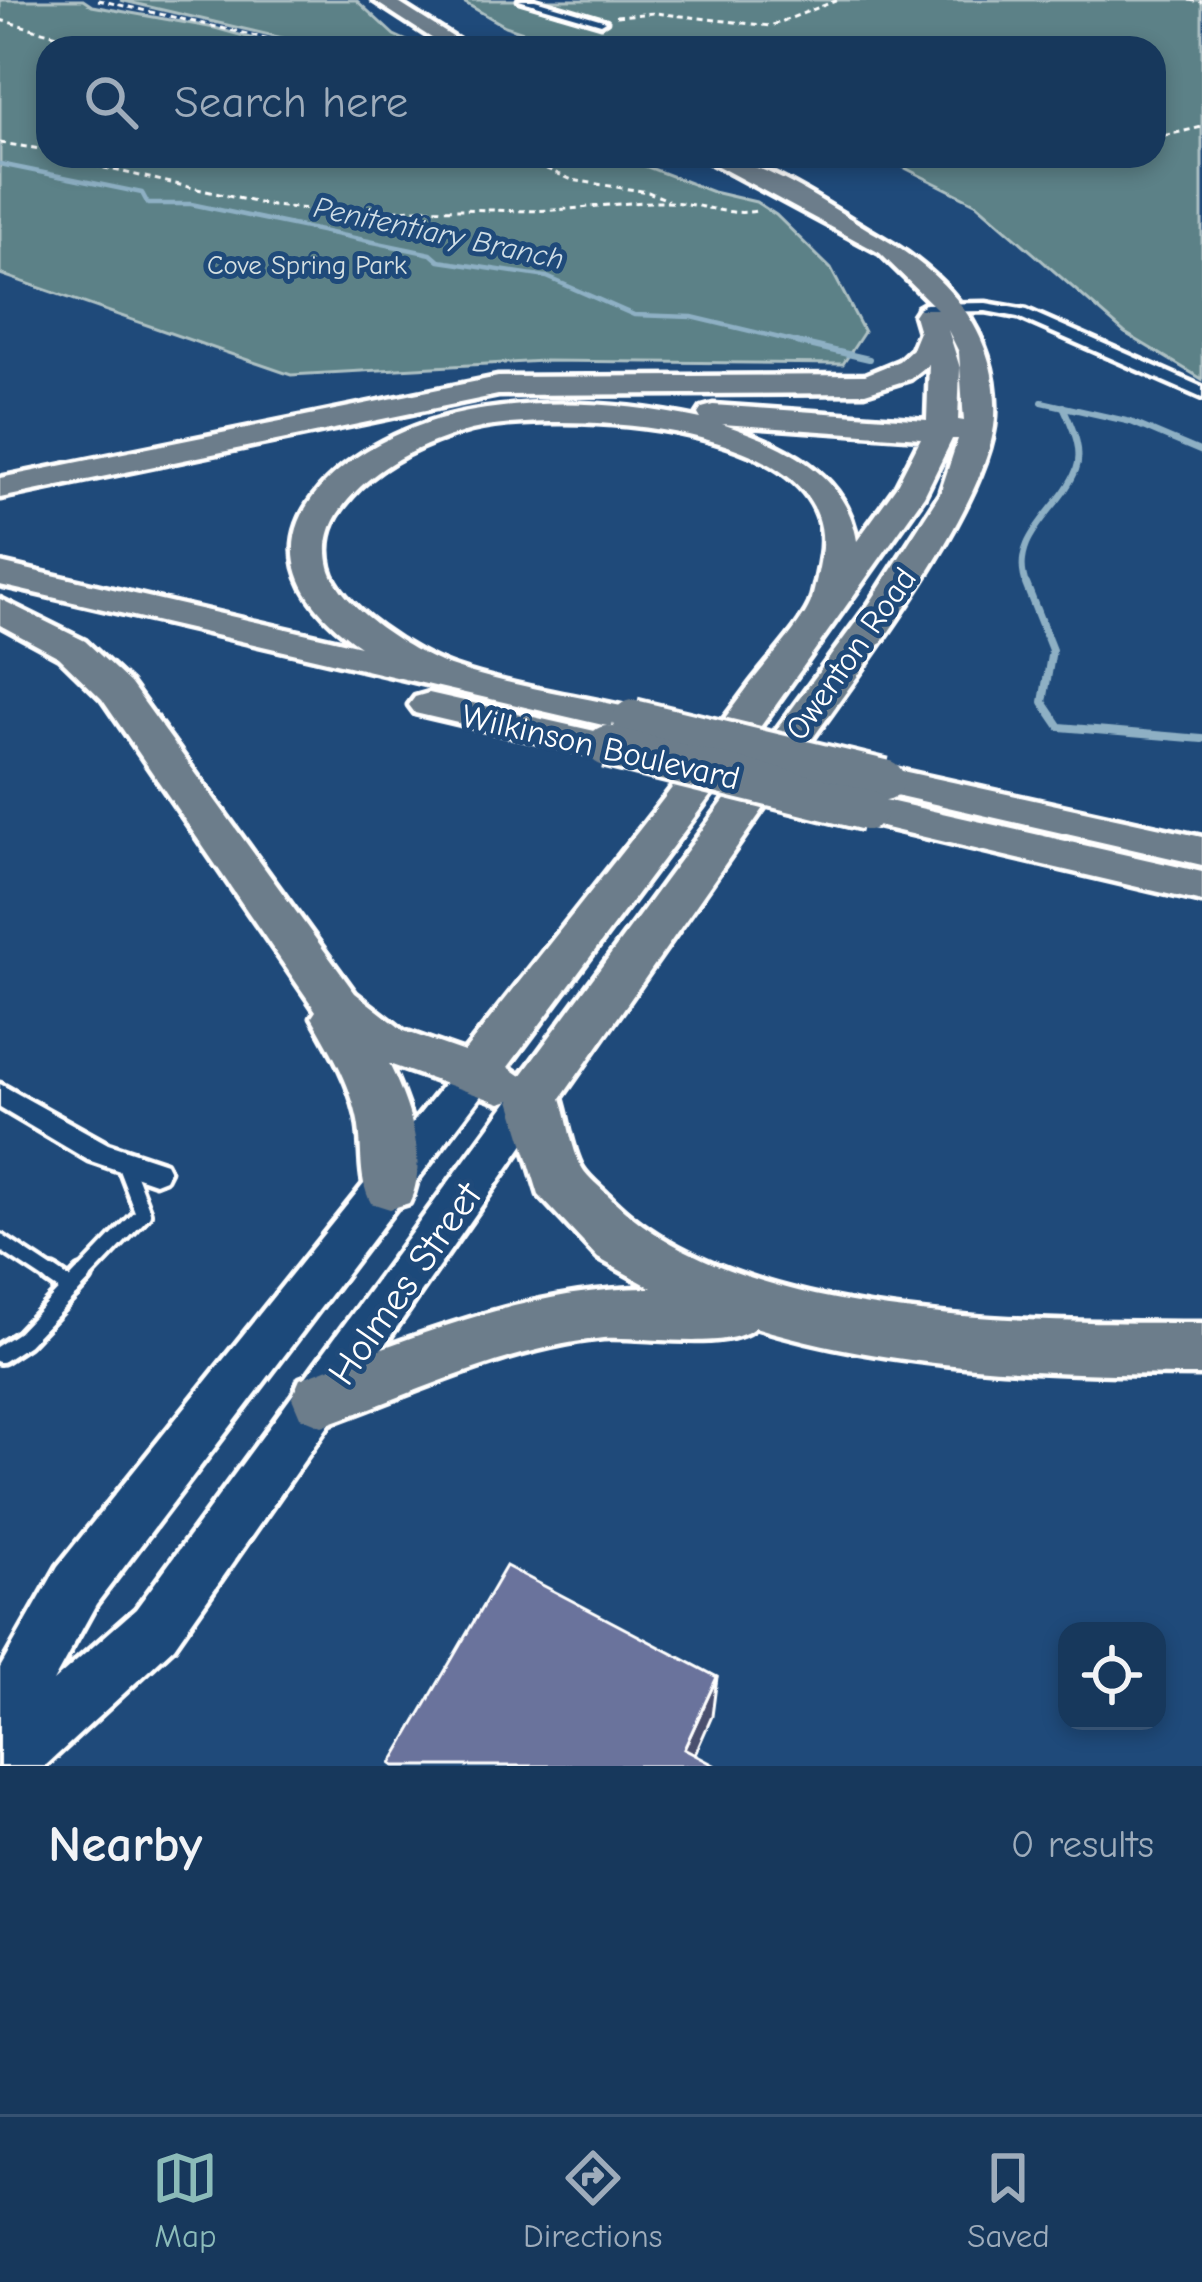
<!DOCTYPE html>
<html lang="en">
<head>
<meta charset="utf-8">
<style>
	:root { --surface:#17385c; --page:#244365; --text:#f1f3f6; --muted:#9eacbb; --line:#365272; --accent:#8bbbb9 }
	body { margin:0; font-family:"Comic Neue",sans-serif; background:var(--page); color:var(--text) }
	.controls { position:absolute; right:36px; bottom:36px; display:grid; overflow:hidden; border-radius:24px; box-shadow:0 6px 18px #0003 }
	.controls button { width:108px; height:108px; display:grid; place-items:center; padding:0; border:0; border-bottom:3px solid var(--line); background:var(--surface); color:var(--text); font:60px sans-serif }
	.list { margin:0; padding:0; list-style:none }
	h2 { display:flex; justify-content:space-between; align-items:center; height:156px; margin:0; padding:0 48px; font-size:51px }
	h2 small { font-size:39px; font-weight:400; color:var(--muted) }
	.icon { flex:none; width:66px; height:66px; fill:none; stroke:currentColor; stroke-width:2; stroke-linecap:round; stroke-linejoin:round }
	.map { position:relative; flex:none; width:1202px; height:1766px; overflow:hidden }
	.search { position:absolute; background:var(--surface); box-shadow:0 6px 18px #0003; left:36px; right:36px; top:36px; height:132px; display:flex; align-items:center; gap:30px; box-sizing:border-box; padding:0 42px; border-radius:36px; color:var(--muted); font-size:45px }
	.sheet { height:348px; background:var(--surface) }
	nav { display:flex; justify-content:space-around; align-items:center; box-sizing:border-box; height:168px; border-top:3px solid var(--line); background:var(--surface); font-size:33px; color:var(--muted) }
	nav a { display:grid; justify-items:center; gap:6px }
	nav .on { color:var(--accent) }
	.map>svg:first-child { display:block }
	.green { fill:#5b8187; stroke:#adc0c3; stroke-width:3 }
	.lines { fill:none; stroke-linecap:round; stroke-linejoin:round }
	.stream-far2 { stroke:#8eb0c4; stroke-width:4.5 }
	.stream-far1 { stroke:#8eb0c4; stroke-width:6 }
	.stream { stroke:#8eb0c4; stroke-width:8 }
	.lane-far1-casing { stroke:#fff; stroke-width:22 }
	.lane-casing { stroke:#fff; stroke-width:26 }
	.street-casing { stroke:#fff; stroke-width:9 }
	.secondary-casing { stroke:#fff; stroke-width:9 }
	.highway-casing { stroke:#fff; stroke-width:9 }
	.path { stroke:#fff; stroke-width:3; stroke-dasharray:6 4.5; stroke-linecap:butt }
	.lane-far1 { stroke:#1f4a7a; stroke-width:14 }
	.lane { stroke:#1f4a7a; stroke-width:16 }
	.street { fill:#1f4a7a; fill-rule:evenodd }
	.secondary { fill:#1f4a7a; fill-rule:evenodd }
	.highway { fill:#6c7d8b; fill-rule:evenodd }
	.highway-bridge-casing { stroke:#fff; stroke-width:48; stroke-linecap:butt }
	.highway-bridge { stroke:#6c7d8b; stroke-width:40 }
	.shaded-wall { fill:#4a506d; stroke:#fff; stroke-width:3 }
	.building { fill:#6a739c; stroke:#fff; stroke-width:3 }
	.labels { text-anchor:middle; stroke-width:10; stroke-linejoin:round; paint-order:stroke }
	.far-park-label { font-size:27px; fill:#d6e0e1; stroke:#1f4a7a }
	.far-water-label { font-size:30px; font-style:italic; fill:#d0dee6; stroke:#1f4a7a }
	.street-label { font-size:33px; fill:#fff; stroke:#1f4a7a }
	.near-street-label { font-size:39px; fill:#fff; stroke:#1f4a7a }
</style>
</head>
<body>
<div class="map">
<svg width="1202" height="1766" viewBox="0 0 1202 1766">
	<rect width="100%" height="100%" fill="#1f4a7a"/>
	<filter id="ink" filterUnits="userSpaceOnUse"><feTurbulence type="fractalNoise" baseFrequency=".00833" numOctaves="2"/><feDisplacementMap in="SourceGraphic" scale="24" xChannelSelector="R" yChannelSelector="G"/><feConvolveMatrix kernelMatrix="1 2 1 2 8 2 1 2 1" color-interpolation-filters="sRGB"/></filter>
	<g filter="url(#ink)">
		<g class="green">
			<polygon points="0,0 83,0 92,6 215,28 286,48 48,48 48,156 619,156 713,192 756,202 776,215 831,269 864,332 843,364 543,361 291,375 0,274"/>
			<polygon points="120,0 356,0 394,35 423,48 325,48"/>
			<polygon points="460,0 1202,0 1202,379 1125,333 977,204 881,156 1154,156 1154,48 572,48 505,26"/>
		</g>
		<g class="lines">
			<polyline class="stream-far2" points="0,164 142,193 148,204 191,204 431,254 439,261 547,277 634,315 692,317 809,345"/>
			<g class="stream-far1">
				<polyline points="796,342 869,359"/>
				<polyline points="1042,402 1131,422 1202,452"/>
				<path d="M1027,587C1007,537 1060,511 1076,470C1084,449 1071,425 1063,406"/>
			</g>
			<polyline class="stream" points="1026,584 1052,650 1043,702 1060,727 1202,739"/>
			<g class="lane-far1-casing">
				<g id="lane-far1">
					<polyline points="0,1242 56,1279"/>
					<polyline points="80,1279 143,1213 123,1161"/>
				</g>
			</g>
			<g class="lane-casing">
				<g id="lane">
					<polyline points="52,1276 71,1289"/>
					<polyline points="0,1354 23,1339 83,1276"/>
				</g>
			</g>
			<g class="street-casing">
				<g id="street">
					<polygon points="519,0 535,0 606,21 601,24"/>
					<polygon points="986,303 1027,310 1202,387 1202,398 1018,317 986,311 925,312 918,308 925,304"/>
					<polygon points="0,1084 108,1144 165,1163 169,1171 165,1179 155,1183 88,1160 0,1108"/>
				</g>
			</g>
			<g class="secondary-casing">
				<polygon id="secondary" points="475,1059 489,1063 495,1074 489,1085 96,1604 53,1682 136,1609 520,1085 535,1080 550,1085 556,1096 550,1107 174,1647 45,1766 0,1766 0,1668 58,1566 461,1063"/>
			</g>
			<g class="highway-casing">
				<g id="highway">
					<polygon points="373,0 394,0 470,48 447,48"/>
					<path d="M699,156C763,156 825,205 879,236C946,274 999,332 995,416C991,506 850,684 796,762C718,874 640,986 561,1098C568,1120 571,1149 582,1168C588,1178 600,1187 608,1195C734,1326 1030,1322 1202,1323V1375C1052,1374 899,1371 755,1327C729,1352 640,1335 603,1338C507,1348 412,1394 322,1426L300,1417L292,1398L300,1379C412,1337 532,1287 652,1288L598,1258L539,1195L510,1100L500,1103L389,1064C408,1103 430,1162 409,1203L390,1209L371,1203C357,1176 364,1145 357,1116C349,1080 330,1049 312,1017L316,1011L102,699L59,657L0,625V599L85,641L130,683L355,993L404,1031L464,1052C559,931 657,811 748,687C763,666 806,621 812,599C815,587 819,570 821,556C844,420 554,410 471,430C430,441 391,458 360,487C337,510 321,533 329,567C339,607 415,654 453,667C515,688 583,696 647,712L653,720L647,728L633,732L0,585V563L360,646C207,540 351,432 474,411C551,398 625,403 701,419L698,414L702,408L713,405L927,420L929,364L910,379L865,393L498,395L0,498V478L498,377L865,375L899,361L912,349L919,332L914,315L918,309H937L880,253ZM948,330L959,352L964,421L958,420L960,368ZM722,424L921,438L896,487L857,541C846,471 781,444 722,424ZM952,439H958L940,494L870,603L521,1076L508,1067L731,768L924,496Z"/>
					<polygon points="429,693 621,737 627,746 621,755 607,758 415,713 409,705 415,697"/>
					<polygon points="884,767 1202,837 1202,865 869,789 863,780 869,771"/>
					<polygon points="867,796 1202,872 1202,902 852,820 846,810 852,800"/>
				</g>
			</g>
			<g class="path">
				<polyline points="98,0 309,48"/>
				<polyline points="1189,0 1202,2"/>
				<polyline points="616,16 655,13 770,26 838,0"/>
				<polyline points="0,20 107,48"/>
				<polyline points="605,38 629,48"/>
				<polyline points="1154,138 1202,127"/>
				<polyline points="0,143 48,150"/>
				<polyline points="92,156 92,165 272,206 360,213"/>
				<polyline points="517,156 572,180 648,192 668,200"/>
				<path d="M342,221C411,199 483,214 554,210C591,208 628,201 665,202C697,202 726,217 757,211"/>
			</g>
			<use href="#lane-far1" class="lane-far1"/>
			<use href="#lane" class="lane"/>
			<use href="#street" class="street"/>
			<use href="#secondary" class="secondary"/>
			<use href="#highway" class="highway"/>
			<g class="highway-bridge-casing">
				<g id="highway-bridge">
					<polyline points="633,720 884,780"/>
					<polyline points="607,746 867,810"/>
				</g>
			</g>
			<use href="#highway-bridge" class="highway-bridge"/>
		</g>
		<polygon class="shaded-wall" points="717,1677 712,1716 690,1766 684,1749"/>
		<polygon class="building" points="506,1566 717,1677 684,1749 716,1766 394,1766 391,1764"/>
	</g>
	<g class="labels">
		<g class="far-park-label">
			<text x="307" y="274">Cove Spring Park</text>
		</g>
		<g class="far-water-label">
			<text transform="translate(439 233) rotate(12)" y="10">Penitentiary Branch</text>
		</g>
		<g class="street-label">
			<text transform="translate(850 653) rotate(-55)" y="12">Owenton Road</text>
			<text transform="translate(601 746) rotate(13)" y="12">Wilkinson Boulevard</text>
		</g>
		<g class="near-street-label">
			<text transform="translate(404 1283) rotate(-55)" y="14">Holmes Street</text>
		</g>
	</g>
</svg>
<div class="controls">
<button><svg class="icon" aria-label="locate" viewBox="0 0 24 24"><circle cx="12" cy="12" r="6"/><path d="M12 2v4M12 18v4M2 12h4M18 12h4"/></svg></button>
</div>
<div class="search"><svg class="icon" aria-label="search" viewBox="0 0 24 24"><circle cx="10" cy="10" r="6"/><path d="M15 15l6 6"/></svg>Search here</div>
</div>
<section class="sheet">
<h2>Nearby<small>0 results</small></h2>
<ul class="list">
</ul>
</section>
<nav>
<a class="on"><svg class="icon" aria-label="map" viewBox="0 0 24 24"><path d="M3 6l6-2 6 2 6-2v14l-6 2-6-2-6 2zM9 4v14M15 6v14"/></svg>Map</a>
<a><svg class="icon" aria-label="directions" viewBox="0 0 24 24"><path d="M12 3l9 9-9 9-9-9zM9 14v-3h6M13 9l2 2-2 2"/></svg>Directions</a>
<a><svg class="icon" aria-label="saved" viewBox="0 0 24 24"><path d="M7 4h10v16l-5-4-5 4z"/></svg>Saved</a>
</nav>
</body>
</html>
